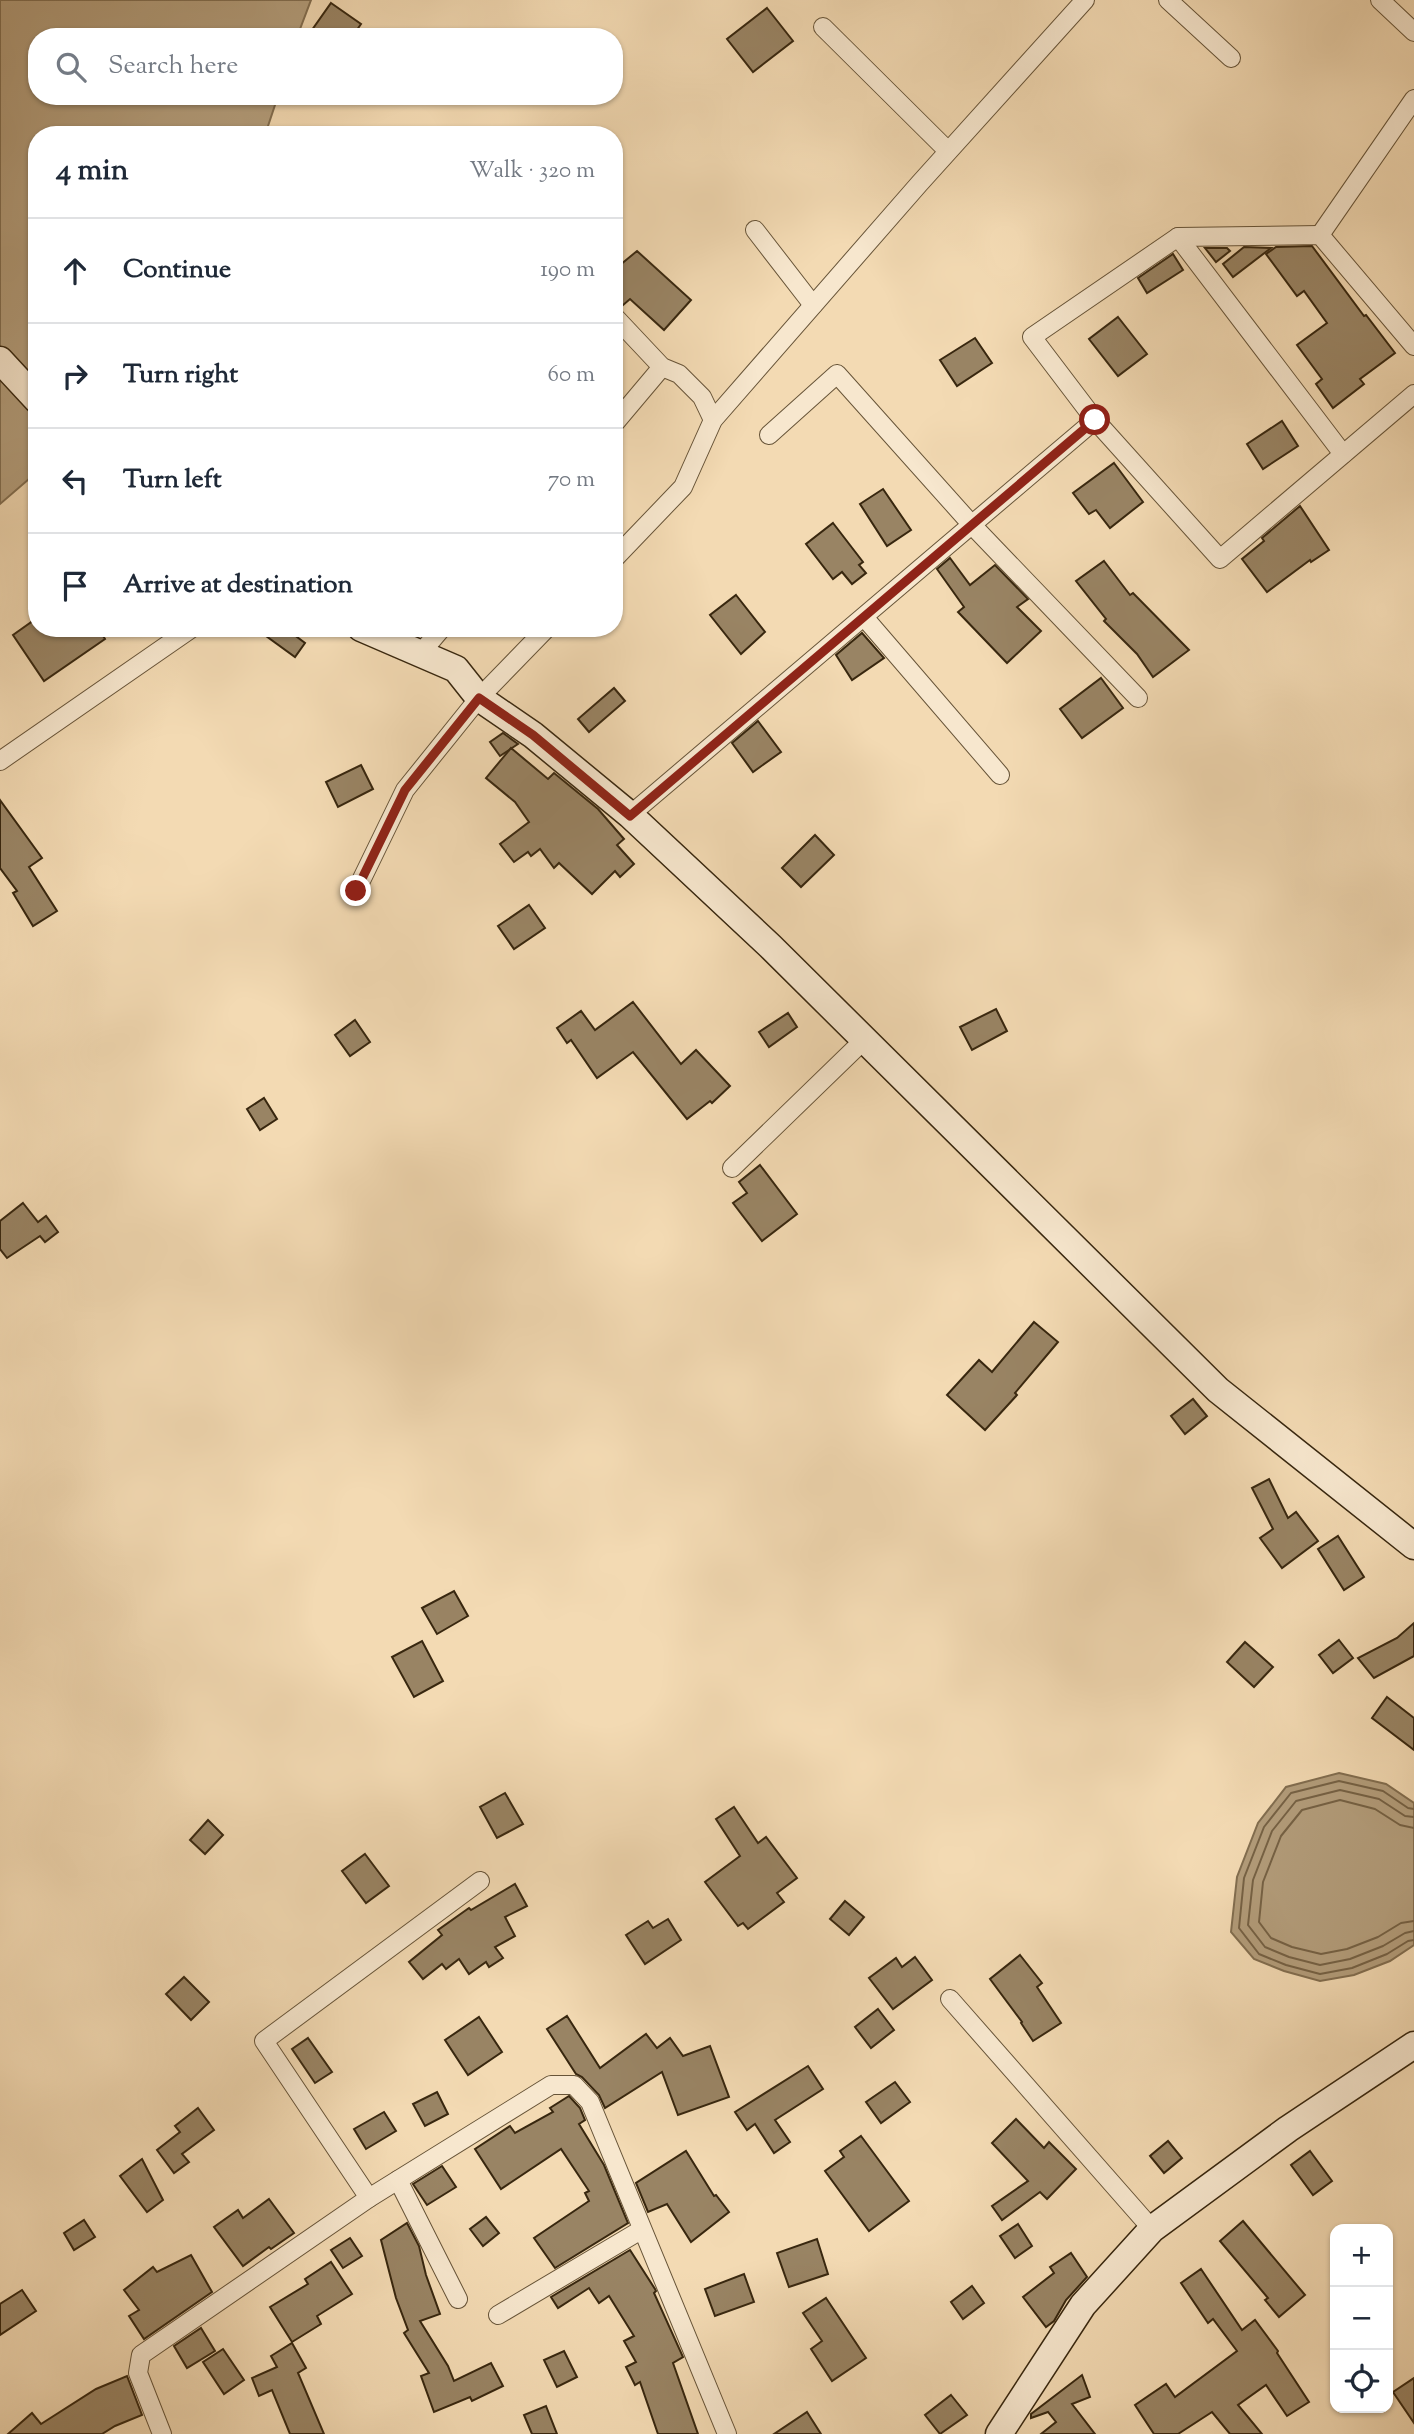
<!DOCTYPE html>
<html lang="en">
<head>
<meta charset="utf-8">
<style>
	:root { --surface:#fff; --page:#f6f6f7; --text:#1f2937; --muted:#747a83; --line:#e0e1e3 }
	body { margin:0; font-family:"Sorts Mill Goudy",serif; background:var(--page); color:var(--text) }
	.controls { position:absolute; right:21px; bottom:21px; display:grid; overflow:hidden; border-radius:14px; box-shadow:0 2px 5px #0004 }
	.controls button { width:63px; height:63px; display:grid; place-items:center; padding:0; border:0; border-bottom:2px solid var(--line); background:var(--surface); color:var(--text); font:35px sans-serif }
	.stop { position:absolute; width:21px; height:21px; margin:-16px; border:5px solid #8f2418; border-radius:50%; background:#fff }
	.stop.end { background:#8f2418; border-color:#fff; box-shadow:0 2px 7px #0008 }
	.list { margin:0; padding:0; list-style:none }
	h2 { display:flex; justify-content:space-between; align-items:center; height:91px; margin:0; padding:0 28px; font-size:30px }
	h2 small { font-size:23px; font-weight:400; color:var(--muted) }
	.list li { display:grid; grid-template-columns:46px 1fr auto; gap:21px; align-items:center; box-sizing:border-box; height:105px; padding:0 28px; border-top:2px solid var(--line) }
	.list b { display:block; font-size:26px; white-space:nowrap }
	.list em { font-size:23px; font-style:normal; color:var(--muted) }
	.icon { flex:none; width:38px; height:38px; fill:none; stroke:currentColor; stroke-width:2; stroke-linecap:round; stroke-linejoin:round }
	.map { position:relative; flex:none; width:1414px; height:2434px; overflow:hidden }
	.search { position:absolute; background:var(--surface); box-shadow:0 2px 5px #0004; left:28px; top:28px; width:595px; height:77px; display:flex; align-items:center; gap:18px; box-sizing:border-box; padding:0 24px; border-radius:28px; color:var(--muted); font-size:26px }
	.panel { position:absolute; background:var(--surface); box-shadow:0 2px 5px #0004; left:28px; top:126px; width:595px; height:511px; border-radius:28px }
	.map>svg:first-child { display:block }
	.water { fill:#b39d7b; stroke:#826e50; stroke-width:2 }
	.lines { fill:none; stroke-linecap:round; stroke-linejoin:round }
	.shore { stroke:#766245; stroke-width:2 }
	.building { fill:#998464; stroke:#38270f; stroke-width:2 }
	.street-casing { stroke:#675438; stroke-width:20 }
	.secondary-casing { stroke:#38270f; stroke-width:29 }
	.street { stroke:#f7e7ce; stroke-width:18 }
	.secondary { stroke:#f7e7ce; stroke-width:26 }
	.route { stroke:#8f2418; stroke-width:9 }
</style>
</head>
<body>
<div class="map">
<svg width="1414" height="2434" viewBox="0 0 1414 2434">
	<rect width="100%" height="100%" fill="#f3dab3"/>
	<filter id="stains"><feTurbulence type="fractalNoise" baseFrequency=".00286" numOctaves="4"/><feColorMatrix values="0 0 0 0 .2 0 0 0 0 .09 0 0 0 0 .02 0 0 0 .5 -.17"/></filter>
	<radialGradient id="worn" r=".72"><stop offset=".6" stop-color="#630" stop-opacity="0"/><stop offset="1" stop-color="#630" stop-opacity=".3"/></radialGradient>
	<g class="water">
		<polygon points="0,0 311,0 297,37 37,37 37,96 278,96 265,135 37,135 37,472 0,504"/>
		<polygon points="1339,1773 1386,1784 1414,1803 1414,1945 1390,1961 1354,1975 1320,1981 1284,1971 1254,1959 1231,1932 1237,1877 1258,1823 1286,1787"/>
	</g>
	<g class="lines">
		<g class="shore">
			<polyline points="1414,1809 1408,1808 1383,1791 1339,1781 1291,1793 1264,1827 1244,1878 1239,1928 1259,1954 1286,1965 1320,1974 1352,1968 1387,1954 1408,1941 1414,1940"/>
			<polyline points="1414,1817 1405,1816 1379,1799 1340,1790 1296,1801 1272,1831 1253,1880 1248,1925 1265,1947 1289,1957 1320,1965 1350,1959 1383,1946 1405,1933 1414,1931"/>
			<polyline points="1414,1828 1400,1825 1375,1809 1340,1800 1302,1810 1281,1836 1263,1882 1259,1922 1271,1938 1292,1947 1321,1954 1347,1949 1378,1937 1401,1923 1414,1921"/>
		</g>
	</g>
	<g class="building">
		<polygon points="331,3 361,24 352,37 307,37"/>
		<polygon points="767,8 793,41 753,72 727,39"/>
		<polygon points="1312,246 1364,316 1366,315 1395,353 1360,379 1364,384 1333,408 1316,384 1322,379 1297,345 1327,323 1304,291 1297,296 1266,254 1276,247"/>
		<polygon points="1244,247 1271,248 1233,277 1223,264"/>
		<polygon points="1205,248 1227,248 1230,251 1216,262"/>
		<polygon points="637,251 691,300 664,330 630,299 622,306 614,298 614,270"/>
		<polygon points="1173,254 1183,270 1147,293 1138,278"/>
		<polygon points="1118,317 1147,354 1118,376 1089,339"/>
		<polygon points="975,338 992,363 957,386 940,360"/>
		<polygon points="1282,421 1298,446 1263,469 1247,444"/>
		<polygon points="1114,463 1143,502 1110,528 1096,510 1089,514 1073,493"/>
		<polygon points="883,489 911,530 887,546 860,504"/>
		<polygon points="1300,506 1329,550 1311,562 1310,560 1267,592 1242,559 1264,541 1262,538"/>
		<polygon points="833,523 863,562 859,565 866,573 852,584 842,572 833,579 806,544"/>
		<polygon points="950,558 970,585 995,565 1028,599 1017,607 1041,631 1007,663 958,612 964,607 937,569"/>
		<polygon points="1104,561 1130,595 1133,593 1189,650 1153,677 1137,654 1104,621 1106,619 1076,581"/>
		<polygon points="736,595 765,632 741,654 710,615"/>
		<polygon points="37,618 37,628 98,628 105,639 44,681 13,635"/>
		<polygon points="255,628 285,628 305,643 295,657"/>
		<polygon points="862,633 884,658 852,680 836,655"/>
		<polygon points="1101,678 1123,708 1082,738 1060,709"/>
		<polygon points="614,688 625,701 589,732 578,719"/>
		<polygon points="758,721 781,752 753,772 732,743"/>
		<polygon points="503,733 518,744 500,756 490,742"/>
		<polygon points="511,748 548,779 554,773 598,809 624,839 617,845 634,864 620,877 615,871 592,894 559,863 554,868 540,849 531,856 528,852 514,862 500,844 529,822 515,802 486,778"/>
		<polygon points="361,765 373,789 338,807 326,782"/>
		<polygon points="0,800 42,858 29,867 57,911 33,926 13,893 17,891 0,868"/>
		<polygon points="815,835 834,855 801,887 782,868"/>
		<polygon points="529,905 545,928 514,949 498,926"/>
		<polygon points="633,1002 681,1064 696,1050 730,1086 712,1103 710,1101 687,1119 633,1052 597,1078 571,1040 567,1043 557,1028 581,1011 595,1030"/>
		<polygon points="996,1009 1007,1031 972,1050 960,1027"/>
		<polygon points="788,1013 797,1027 769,1047 759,1032"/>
		<polygon points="355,1020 370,1042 350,1056 335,1035"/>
		<polygon points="264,1098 277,1119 260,1130 247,1109"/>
		<polygon points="760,1165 797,1214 762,1241 733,1203 747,1193 739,1182"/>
		<polygon points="23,1203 38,1222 46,1216 58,1232 45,1242 40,1236 7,1258 0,1249 0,1221"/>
		<polygon points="1034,1322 1058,1342 1015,1393 1017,1395 985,1430 947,1395 979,1360 992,1372"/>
		<polygon points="1193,1399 1207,1416 1185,1434 1171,1416"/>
		<polygon points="1269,1479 1288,1518 1296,1512 1318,1541 1282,1568 1260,1538 1273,1529 1252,1488"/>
		<polygon points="1338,1536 1364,1577 1344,1590 1318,1549"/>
		<polygon points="454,1591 468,1616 437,1634 422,1608"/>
		<polygon points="1414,1623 1414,1656 1374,1678 1358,1658 1397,1638"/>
		<polygon points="1339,1640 1353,1658 1333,1673 1319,1655"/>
		<polygon points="422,1641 443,1681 414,1697 392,1657"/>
		<polygon points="1245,1642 1273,1667 1254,1687 1227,1662"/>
		<polygon points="1387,1697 1414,1718 1414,1750 1372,1718"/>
		<polygon points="505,1793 523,1824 497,1838 480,1807"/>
		<polygon points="734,1807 758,1843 766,1837 797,1878 777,1893 784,1902 748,1929 743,1923 738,1926 705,1882 740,1856 716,1819"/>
		<polygon points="208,1820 223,1835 205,1854 190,1840"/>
		<polygon points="365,1854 389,1886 366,1903 342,1871"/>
		<polygon points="515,1884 527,1906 505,1917 515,1936 495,1947 503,1958 489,1967 486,1962 469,1974 459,1959 446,1969 442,1964 423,1979 409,1962 442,1935 438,1930 469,1908 471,1910"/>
		<polygon points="845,1901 864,1917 849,1935 830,1919"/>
		<polygon points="668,1919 681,1940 645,1964 626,1935 648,1921 653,1928"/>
		<polygon points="1020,1955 1042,1983 1037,1987 1061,2023 1033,2041 1021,2023 1022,2022 990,1979"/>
		<polygon points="915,1957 932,1980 893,2009 869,1978 896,1958 902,1967"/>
		<polygon points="184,1977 209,2002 191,2020 166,1994"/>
		<polygon points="878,2009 894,2030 871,2048 855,2027"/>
		<polygon points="567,2016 600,2068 646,2034 657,2048 670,2038 683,2056 710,2046 729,2097 678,2115 662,2072 605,2108 599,2095 582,2077 576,2074 547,2029"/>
		<polygon points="479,2017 502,2052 468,2075 445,2040"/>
		<polygon points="308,2038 332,2072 315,2083 292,2049"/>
		<polygon points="808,2066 823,2089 775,2120 790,2142 774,2153 755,2124 747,2130 735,2112"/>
		<polygon points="895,2082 910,2102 881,2123 866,2102"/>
		<polygon points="437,2092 448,2114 425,2126 413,2104"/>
		<polygon points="569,2096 580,2108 585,2120 579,2124 604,2165 628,2223 555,2268 534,2238 589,2201 585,2193 589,2191 561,2149 501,2189 475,2149 510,2126 515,2133 553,2112 550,2108"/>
		<polygon points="198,2108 214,2130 182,2154 189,2162 174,2173 157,2150 180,2132 175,2126"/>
		<polygon points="384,2112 396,2131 366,2149 354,2129"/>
		<polygon points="1016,2119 1044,2148 1049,2142 1076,2169 1047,2199 1040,2192 1002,2220 992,2206 1028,2181 992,2143"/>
		<polygon points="861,2136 909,2201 869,2231 825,2171 844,2157 840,2151"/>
		<polygon points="1168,2141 1182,2158 1164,2173 1150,2156"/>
		<polygon points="686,2151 714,2196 716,2195 729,2212 691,2242 667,2204 648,2212 636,2183"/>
		<polygon points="1310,2151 1332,2181 1313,2195 1291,2165"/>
		<polygon points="142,2159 163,2200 147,2212 120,2176"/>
		<polygon points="442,2166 456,2187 427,2205 413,2184"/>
		<polygon points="269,2199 294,2233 271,2249 269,2247 243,2266 214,2227 238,2210 243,2218"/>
		<polygon points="486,2217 499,2233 483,2246 470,2229"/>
		<polygon points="84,2220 95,2237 74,2250 64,2233"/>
		<polygon points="1243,2221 1305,2295 1279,2317 1265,2300 1268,2298 1220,2241"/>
		<polygon points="407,2223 419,2246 426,2275 440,2314 420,2321 448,2366 454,2381 491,2363 503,2386 472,2401 470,2397 434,2412 421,2376 429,2373 404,2333 408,2330 396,2298 381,2240"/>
		<polygon points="1018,2224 1032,2246 1015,2258 1000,2236"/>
		<polygon points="350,2238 362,2256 343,2268 331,2250"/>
		<polygon points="817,2239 828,2274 789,2287 777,2253"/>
		<polygon points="630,2250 655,2289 656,2291 654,2293 683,2357 673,2363 698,2434 658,2434 640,2382 635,2385 626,2367 636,2362 624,2341 634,2336 609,2296 599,2303 589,2288 558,2308 551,2297"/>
		<polygon points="1071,2253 1087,2277 1066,2300 1054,2321 1046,2327 1023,2297 1054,2273 1050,2267"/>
		<polygon points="191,2255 212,2292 144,2339 129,2316 139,2310 124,2290 153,2267 157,2272"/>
		<polygon points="331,2262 352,2294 317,2316 321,2324 292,2342 270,2307 308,2284 305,2279"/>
		<polygon points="1201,2269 1242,2330 1255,2320 1278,2351 1277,2353 1309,2402 1287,2416 1266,2385 1238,2405 1262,2434 1230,2434 1212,2412 1178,2434 1154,2434 1135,2405 1166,2384 1175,2397 1237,2351 1213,2319 1208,2323 1181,2283"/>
		<polygon points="744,2274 754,2302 715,2316 705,2289"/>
		<polygon points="972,2286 984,2303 963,2319 951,2302"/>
		<polygon points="22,2290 36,2311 0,2335 0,2304"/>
		<polygon points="826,2298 866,2358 832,2381 811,2349 822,2341 803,2313"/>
		<polygon points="201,2328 215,2351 187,2368 174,2346"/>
		<polygon points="292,2343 306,2368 298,2373 324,2434 290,2434 272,2390 259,2396 252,2378 277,2367 271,2356"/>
		<polygon points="223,2349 244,2380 224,2394 203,2362"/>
		<polygon points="564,2351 577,2377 557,2387 544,2360"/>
		<polygon points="1082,2375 1090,2397 1072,2404 1095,2434 1041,2434 1056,2422 1048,2412 1031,2418 1031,2414"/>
		<polygon points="127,2376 142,2415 115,2426 102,2434 8,2434 32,2413 41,2424 96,2389"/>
		<polygon points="1414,2378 1414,2423 1393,2392"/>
		<polygon points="951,2395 967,2415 940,2434 925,2415"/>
		<polygon points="546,2406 557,2434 532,2434 524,2415"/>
		<polygon points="807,2412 821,2434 774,2434"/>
	</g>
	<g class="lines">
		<g class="street-casing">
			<g id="street">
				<polyline points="1168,0 1231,58"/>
				<polyline points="1380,0 1414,32"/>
				<polyline points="823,27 948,151"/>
				<polyline points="755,230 813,305"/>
				<polyline points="1320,235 1414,99"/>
				<polyline points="1178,237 1343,454"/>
				<polyline points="614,316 662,367 679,374 702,397 713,420"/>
				<polyline points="1414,346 1320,235 1178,237 1032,337 1095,420 1220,559 1414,394"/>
				<polyline points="614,424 662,367"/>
				<polyline points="769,435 837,374 972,525 1138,698"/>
				<polyline points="614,559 683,487 713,420 919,184 1085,0"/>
				<polyline points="864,617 1000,775"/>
				<polyline points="420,654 442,628"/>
				<polyline points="0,761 192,628"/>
				<polyline points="630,815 1095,420"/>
				<polyline points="356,891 405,790 479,698 547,628"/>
				<polyline points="732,1168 865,1039"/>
				<polyline points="950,1999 1152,2229"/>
				<polyline points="398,2180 458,2299"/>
				<polyline points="369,2198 264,2041 480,1881"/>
				<polyline points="498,2315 641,2230"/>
				<polyline points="162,2434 138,2373 141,2355 369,2198 551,2085 574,2085 590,2102 727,2434"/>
			</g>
		</g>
		<g class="secondary-casing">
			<g id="secondary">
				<polyline points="0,360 37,400"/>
				<polyline points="361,628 456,669 479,698 533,735 630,815 770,946 1218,1390 1414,1546"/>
				<polyline points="999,2434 1083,2305 1152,2229 1288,2129 1414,2045"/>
			</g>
		</g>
		<use href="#street" class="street"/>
		<use href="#secondary" class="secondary"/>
	</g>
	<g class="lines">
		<polyline class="route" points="356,891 405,790 479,698 533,735 630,816 1095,420"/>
	</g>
	<rect width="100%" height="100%" filter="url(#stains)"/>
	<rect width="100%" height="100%" fill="url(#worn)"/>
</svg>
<div class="controls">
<button>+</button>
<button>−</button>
<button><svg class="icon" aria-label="locate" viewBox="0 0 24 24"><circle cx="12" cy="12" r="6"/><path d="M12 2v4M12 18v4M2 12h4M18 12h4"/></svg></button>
</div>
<div class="stop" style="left:1095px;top:420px"></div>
<div class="stop end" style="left:356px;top:891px"></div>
<div class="search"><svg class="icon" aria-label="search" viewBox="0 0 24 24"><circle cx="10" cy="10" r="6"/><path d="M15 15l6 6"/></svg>Search here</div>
<section class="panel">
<h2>4 min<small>Walk · 320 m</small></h2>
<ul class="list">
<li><svg class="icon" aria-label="ahead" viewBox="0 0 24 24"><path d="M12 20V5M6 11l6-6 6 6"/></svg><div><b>Continue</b></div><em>190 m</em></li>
<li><svg class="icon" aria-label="right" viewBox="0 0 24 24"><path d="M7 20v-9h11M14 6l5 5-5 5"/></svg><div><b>Turn right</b></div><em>60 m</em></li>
<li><svg class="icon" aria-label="left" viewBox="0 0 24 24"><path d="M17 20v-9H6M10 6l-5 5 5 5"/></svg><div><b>Turn left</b></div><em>70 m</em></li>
<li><svg class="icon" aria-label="arrive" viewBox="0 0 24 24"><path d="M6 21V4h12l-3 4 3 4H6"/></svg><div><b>Arrive at destination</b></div></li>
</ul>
</section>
</div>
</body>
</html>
